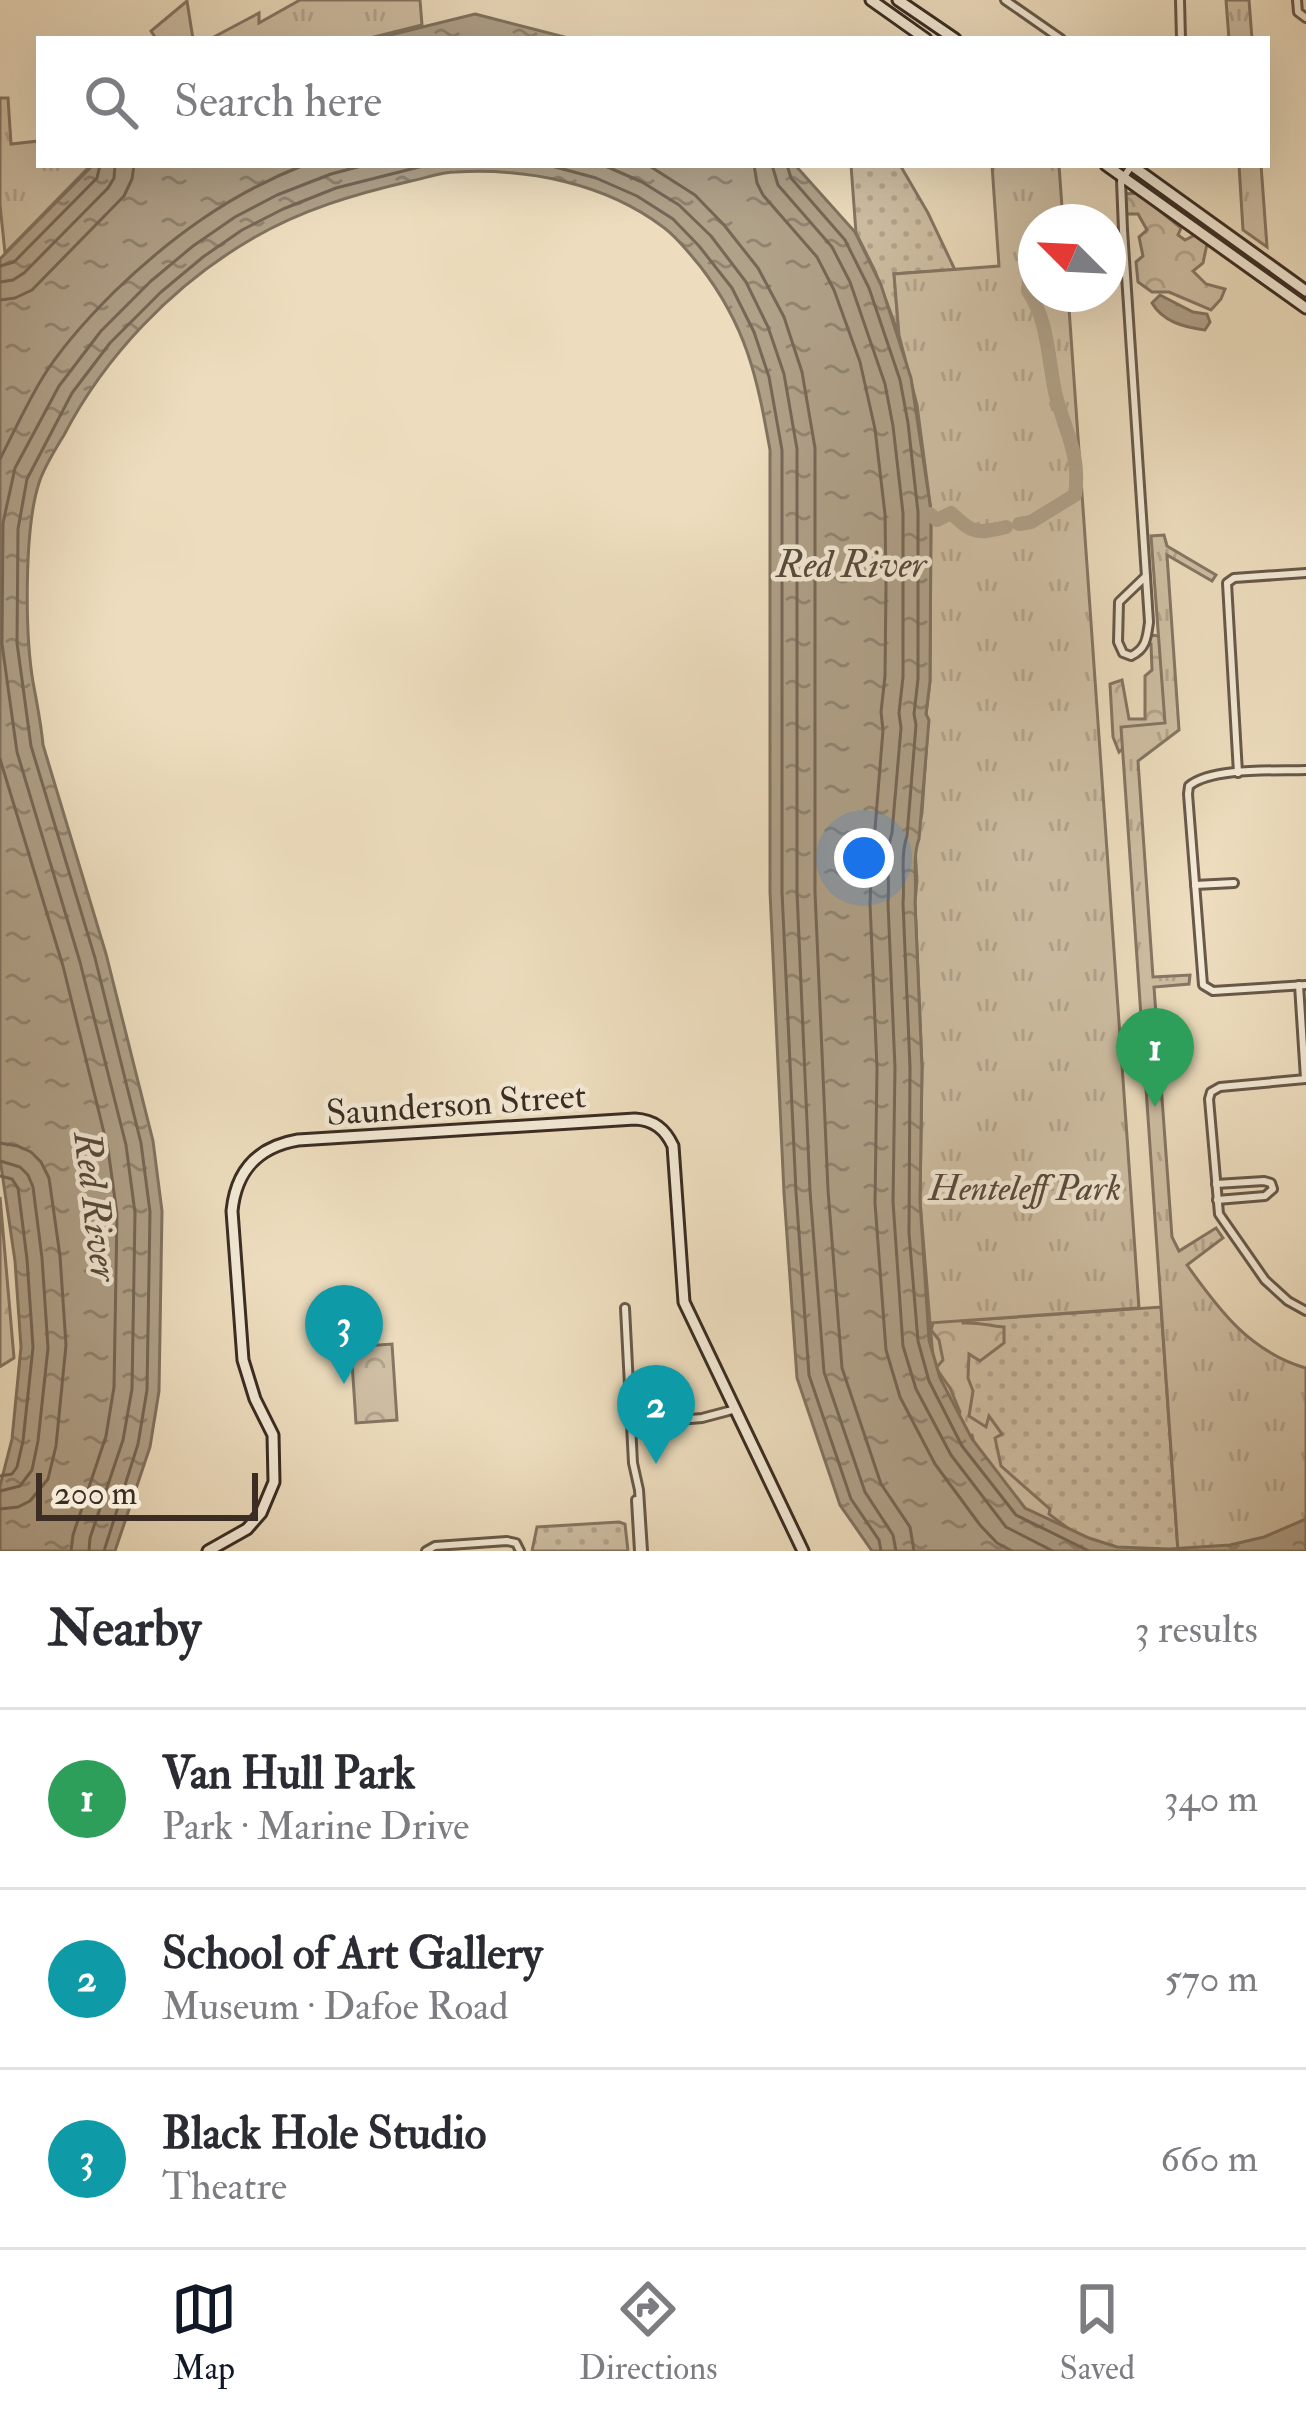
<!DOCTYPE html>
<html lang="en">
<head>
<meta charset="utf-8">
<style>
	:root { --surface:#fff; --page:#f2f2f3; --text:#2b2b33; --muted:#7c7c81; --line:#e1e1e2; --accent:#111827 }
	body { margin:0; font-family:"IM FELL Double Pica",serif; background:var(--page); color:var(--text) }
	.compass { position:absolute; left:1018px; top:204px; width:108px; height:108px; border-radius:50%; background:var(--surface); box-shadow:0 12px 48px #0002; rotate:294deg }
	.scale { position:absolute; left:36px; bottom:30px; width:222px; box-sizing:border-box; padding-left:12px; border:6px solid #3b2d23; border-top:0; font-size:33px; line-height:42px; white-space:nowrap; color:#3b2d23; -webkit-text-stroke:9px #f3e9d5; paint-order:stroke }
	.you { position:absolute; left:864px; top:858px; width:42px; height:42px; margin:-30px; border:9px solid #fff; border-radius:50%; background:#1a73e8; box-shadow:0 0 0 18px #1a73e833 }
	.badge { display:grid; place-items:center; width:78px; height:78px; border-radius:50%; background:var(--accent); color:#fff; font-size:39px; font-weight:700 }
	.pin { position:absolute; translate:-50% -99px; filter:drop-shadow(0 3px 6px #0008) }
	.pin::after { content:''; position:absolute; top:63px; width:42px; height:36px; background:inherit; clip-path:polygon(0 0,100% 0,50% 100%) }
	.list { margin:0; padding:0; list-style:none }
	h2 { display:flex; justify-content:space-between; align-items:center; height:156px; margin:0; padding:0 48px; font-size:51px }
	h2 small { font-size:39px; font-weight:400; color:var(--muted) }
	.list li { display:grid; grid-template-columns:78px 1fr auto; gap:36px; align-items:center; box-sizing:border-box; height:180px; padding:0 48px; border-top:3px solid var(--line) }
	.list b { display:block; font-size:45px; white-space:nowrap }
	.list p { margin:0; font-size:39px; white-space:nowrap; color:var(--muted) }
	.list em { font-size:39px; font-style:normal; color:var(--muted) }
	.icon { flex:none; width:66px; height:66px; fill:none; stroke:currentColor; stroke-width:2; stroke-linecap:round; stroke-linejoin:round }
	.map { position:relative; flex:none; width:1306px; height:1551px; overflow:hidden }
	.search { position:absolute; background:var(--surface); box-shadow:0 12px 48px #0002; left:36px; right:36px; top:36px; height:132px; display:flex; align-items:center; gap:30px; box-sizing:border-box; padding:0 42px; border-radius:0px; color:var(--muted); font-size:45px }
	.sheet { height:696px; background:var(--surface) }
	nav { display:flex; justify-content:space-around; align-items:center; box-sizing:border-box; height:168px; border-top:3px solid var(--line); background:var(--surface); font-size:33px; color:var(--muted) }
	nav a { display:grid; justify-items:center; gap:6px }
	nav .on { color:var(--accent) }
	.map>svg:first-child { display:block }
	.grass { fill:url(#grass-dots); stroke:#857664; stroke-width:3 }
	.forest { fill:url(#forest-crowns); stroke:#857664; stroke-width:3 }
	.park { fill:url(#park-tufts); stroke:#857664; stroke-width:3 }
	.water { fill:url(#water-ripples); stroke:#817360; stroke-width:3 }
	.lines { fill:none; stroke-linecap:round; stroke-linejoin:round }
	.shore { stroke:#766756; stroke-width:3 }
	.river { stroke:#b0a189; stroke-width:14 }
	.street-casing { stroke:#68594a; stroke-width:12 }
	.secondary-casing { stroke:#3b2d23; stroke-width:15 }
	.street { stroke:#f3e9d5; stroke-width:6 }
	.secondary { stroke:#f3e9d5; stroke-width:9 }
	.labels { text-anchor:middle; stroke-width:9; stroke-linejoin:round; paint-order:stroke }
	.street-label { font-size:36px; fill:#3b2d23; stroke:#f3e9d5 }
	.park-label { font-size:36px; font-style:italic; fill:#594a3d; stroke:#f3e9d5 }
	.water-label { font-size:39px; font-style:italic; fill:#584a3c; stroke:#f3e9d5 }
</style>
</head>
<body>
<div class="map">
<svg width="1306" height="1551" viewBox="0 0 1306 1551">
	<defs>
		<pattern id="grass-dots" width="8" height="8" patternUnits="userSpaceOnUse" patternTransform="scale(3)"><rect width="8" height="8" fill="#cfbfa4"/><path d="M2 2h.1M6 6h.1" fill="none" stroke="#b3a48d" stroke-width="1.8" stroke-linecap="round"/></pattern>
		<pattern id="forest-crowns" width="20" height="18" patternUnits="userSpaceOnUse" patternTransform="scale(3)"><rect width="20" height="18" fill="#cfbfa4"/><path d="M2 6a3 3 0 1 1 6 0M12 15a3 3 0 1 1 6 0" fill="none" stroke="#b3a48d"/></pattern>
		<pattern id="park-tufts" width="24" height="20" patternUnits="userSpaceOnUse" patternTransform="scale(3)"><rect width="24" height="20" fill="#cfbfa4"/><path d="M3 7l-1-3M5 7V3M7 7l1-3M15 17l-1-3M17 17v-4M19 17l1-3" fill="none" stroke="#b3a48d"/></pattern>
		<pattern id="water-ripples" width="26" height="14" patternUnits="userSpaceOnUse" patternTransform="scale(3)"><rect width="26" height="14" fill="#b0a189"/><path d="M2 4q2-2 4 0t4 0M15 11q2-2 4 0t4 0" fill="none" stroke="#908470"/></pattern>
	</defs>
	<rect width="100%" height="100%" fill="#edddbe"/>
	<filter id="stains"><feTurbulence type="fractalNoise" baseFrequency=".00167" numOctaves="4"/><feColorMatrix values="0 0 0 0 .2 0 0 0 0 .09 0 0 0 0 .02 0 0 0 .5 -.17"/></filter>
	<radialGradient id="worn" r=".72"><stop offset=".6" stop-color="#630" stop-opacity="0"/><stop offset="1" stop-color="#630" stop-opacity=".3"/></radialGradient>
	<g class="grass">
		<polygon points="851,165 900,165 928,213 955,270 894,274 899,335 875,271 856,233"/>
		<polygon points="1161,1307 1178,1551 1096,1551 990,1475 934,1370 930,1323"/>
		<polygon points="619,1522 625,1524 628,1551 532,1551 537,1527"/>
	</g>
	<g class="forest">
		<polygon points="1138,193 1181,228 1178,235 1185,240 1195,235 1207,244 1203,263 1193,271 1206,284 1225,289 1221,299 1211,310 1169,292 1152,292 1138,282 1136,262 1143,256 1139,237 1147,230 1138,214 1125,214 1125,194"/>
		<path d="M931,531L959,1307L963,1323C982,1322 987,1326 1004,1327V1343L980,1361L969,1354L968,1378L973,1391L969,1416L986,1427L989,1416L1002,1434L995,1438L1001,1466L1050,1509L1049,1514L1077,1535L1030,1514L977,1454L972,1435L960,1436L955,1424L960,1412L950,1388L936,1368L943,1360L939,1340L931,1330L935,1317Z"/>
		<path d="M1145,635L1162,636L1170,719C1156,736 1134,736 1119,752L1113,737L1110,684L1122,680L1129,719H1145V676L1152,670L1151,644L1141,643Z"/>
		<polygon points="0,1197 14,1358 1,1366 0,1364"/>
		<polygon points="392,1344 397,1420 356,1423 351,1347"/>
	</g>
	<g class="park">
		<polygon points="300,0 420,0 422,25 366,39 210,39 259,13 259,23"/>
		<polygon points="1226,0 1249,0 1252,39 1229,39"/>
		<polygon points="187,1 193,39 153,39 155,37 151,31"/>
		<polygon points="0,98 8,98 11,144 39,141 39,165 91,165 5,253 0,205"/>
		<polygon points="992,165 1059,165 1063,222 1036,222 1036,294 1068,294 1139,1308 930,1323 920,1201 922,1067 915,902 917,881 915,848 922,813 927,738 926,715 930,681 931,511 917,405 899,335 894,274 999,266"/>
		<polygon points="1239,165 1261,165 1267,247 1243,230"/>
		<path d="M1164,535L1167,546L1216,575L1212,581L1167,555L1179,730L1138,761L1153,977L1190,975L1189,984L1154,987L1172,1237L1179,1251L1216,1228L1223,1238L1187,1265C1219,1310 1250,1352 1306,1368V1525L1258,1544L1178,1551L1121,727L1165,723L1151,536Z"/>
	</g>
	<g class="water">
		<polygon points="475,14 572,39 374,39"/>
		<path d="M93,165H795L855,232L881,285L911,378L931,511L930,681L926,714L929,720L919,839C912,858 917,882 915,902L922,1067L920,1201L929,1340L940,1378L972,1439L1025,1508L1089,1538L1117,1547L1169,1549L1230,1545L1264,1537L1306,1519V1551H872L840,1505L797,1378L784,1193L770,892V450C757,377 747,327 700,266C689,253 677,237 663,227C605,183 527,168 456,172C441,172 426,178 411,181C355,194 300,210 250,240C173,285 105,356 64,435C55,450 44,467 39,483C24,529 25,634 33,682C37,704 41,723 43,745L106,954L153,1141L162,1211L159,1391L150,1447L115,1551H0V1486L12,1439L21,1347L15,1261L0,1159V259Z"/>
		<path d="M1160,295L1193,312L1207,314L1210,322L1205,330C1184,327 1163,322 1152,303Z"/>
	</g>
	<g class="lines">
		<g class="shore">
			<polyline points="548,165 596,178 637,196 673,219 699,246 732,288 754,332 769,377 782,450 782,892 796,1192 809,1375 851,1499 879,1540 881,1551"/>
			<polyline points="603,165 642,182 679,205 711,236 746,282 768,327 784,374 797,449 797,892 810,1191 824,1372 865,1492 893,1535 896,1551"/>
			<polyline points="648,165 695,195 724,225 758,268 784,317 802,372 815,448 815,892 828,1190 842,1368 881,1484 910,1527 914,1551"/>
			<path d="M754,165L757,183L763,195L817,257L834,290L860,362L875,429L885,514L886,586L885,676L881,712L883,730L875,829C867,852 872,879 870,903L877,1068L875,1203L886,1350L900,1397L935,1464L980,1525L997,1543L1012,1551"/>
			<path d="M772,165L778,185L832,247L850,282L885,384L893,426L903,513V677L899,713L901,728L892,833C885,854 890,880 888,903L895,1068L893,1202L903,1346L916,1389L951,1455L1006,1527L1053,1551"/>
			<path d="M787,165L791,178L845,240L869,288L900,380L908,423L918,512V679L914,714L916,725L907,836C900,856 905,881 903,903L910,1067L909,1233L918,1341L929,1381L962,1446L1016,1515L1089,1551"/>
			<polyline points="0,266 14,262 97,178 100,165"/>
			<polyline points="0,282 13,280 24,273 108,188 114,178 115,165"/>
			<polyline points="0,300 15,298 32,290 124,196 132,179 134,165"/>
			<path d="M0,459C14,432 27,403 43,377C62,346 88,318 114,292C171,237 230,194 304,165"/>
			<polyline points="0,759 63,966 108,1149 117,1214 114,1387 106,1436 73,1535 71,1551"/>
			<polyline points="0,1143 18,1146 31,1152 41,1162 49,1178 60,1256 66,1345 56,1446 48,1479 30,1501 18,1507 0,1509"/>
			<polyline points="0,1161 20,1167 28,1175 33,1187 42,1258 48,1348 38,1441 32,1470 20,1486 0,1491"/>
			<polyline points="0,1176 12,1179 18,1188 27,1259 33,1347 23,1441 17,1467 12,1474 0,1476"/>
			<polyline points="89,1551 90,1538 123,1440 132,1389 135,1213 126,1145 80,962 17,752 2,644 3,523 15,468 59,386 101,331 151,281 193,246 235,217 277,195 331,174 365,165"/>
			<polyline points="104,1551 138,1444 147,1390 150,1212 141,1143 95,958 31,746 17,643 18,529 27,479 72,393 110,343 161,292 203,257 242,230 283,209 336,188 427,165"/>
		</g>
		<g class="river">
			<path d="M930,514L937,520L951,513C973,534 977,534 1006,527"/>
			<path d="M1019,524L1031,522L1075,495C1081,453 1064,430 1055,392C1048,358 1048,320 1028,291L1030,270L1036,267"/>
		</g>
		<g class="street-casing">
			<g id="street">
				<polyline points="1005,0 1061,39"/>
				<polyline points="1180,0 1181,39"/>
				<polyline points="1297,0 1298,12 1306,18"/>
				<path d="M1132,165L1121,181L1123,230L1149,622C1147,638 1146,649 1131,656L1123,653L1118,642L1119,602L1146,576"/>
				<path d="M1306,770C1276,771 1212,767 1189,786L1188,794L1203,985L1213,991L1306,985"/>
				<polyline points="1238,773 1227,583 1234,578 1306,573"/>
				<polyline points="1195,885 1234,883"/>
				<polyline points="1299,985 1305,1078"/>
				<polyline points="1306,1079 1220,1087 1211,1092 1209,1099 1219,1214 1265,1280 1288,1301 1306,1311"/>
				<polyline points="1216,1184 1264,1181 1271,1183 1273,1189 1265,1196 1217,1200"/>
				<polyline points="625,1308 633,1463 639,1490 643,1551"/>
				<polyline points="631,1424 702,1418 736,1409"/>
				<polyline points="636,1500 639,1551"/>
				<polyline points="426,1551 435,1546 507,1541 516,1543 520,1551"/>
			</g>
		</g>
		<g class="secondary-casing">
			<g id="secondary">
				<polyline points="871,0 926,39"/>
				<polyline points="898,0 955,39"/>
				<polyline points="1106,165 1306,308"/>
				<polyline points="1131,165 1306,291"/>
				<path d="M208,1551L247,1529L261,1513L274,1482L273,1435L255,1399L243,1360L232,1211C236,1171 257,1147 298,1140L635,1119C654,1120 665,1129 673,1146L684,1302L803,1551"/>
			</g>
		</g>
		<use href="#street" class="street"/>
		<use href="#secondary" class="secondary"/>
	</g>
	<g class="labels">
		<g class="street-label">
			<text transform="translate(456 1103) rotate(-4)" y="13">Saunderson Street</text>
		</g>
		<g class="park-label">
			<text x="1025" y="1200">Henteleff Park</text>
		</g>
		<g class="water-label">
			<text x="851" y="577">Red River</text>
			<text transform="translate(97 1206) rotate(83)" y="14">Red River</text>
		</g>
	</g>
	<rect width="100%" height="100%" filter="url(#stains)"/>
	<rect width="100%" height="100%" fill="url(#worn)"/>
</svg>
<svg class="compass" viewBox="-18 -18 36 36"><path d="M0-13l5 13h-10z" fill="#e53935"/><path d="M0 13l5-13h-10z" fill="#7c7c81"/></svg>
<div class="scale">200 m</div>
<div class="you"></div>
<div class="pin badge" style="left:1155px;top:1107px;background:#2e9e5b">1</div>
<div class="pin badge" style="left:656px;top:1464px;background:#0f9aa8">2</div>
<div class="pin badge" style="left:344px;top:1384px;background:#0f9aa8">3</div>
<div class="search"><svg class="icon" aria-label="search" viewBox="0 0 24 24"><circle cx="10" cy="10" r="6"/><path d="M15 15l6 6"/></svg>Search here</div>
</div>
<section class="sheet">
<h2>Nearby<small>3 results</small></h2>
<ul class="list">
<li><span class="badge" style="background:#2e9e5b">1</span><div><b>Van Hull Park</b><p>Park · Marine Drive</p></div><em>340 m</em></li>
<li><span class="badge" style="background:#0f9aa8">2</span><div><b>School of Art Gallery</b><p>Museum · Dafoe Road</p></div><em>570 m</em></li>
<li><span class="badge" style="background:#0f9aa8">3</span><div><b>Black Hole Studio</b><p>Theatre</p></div><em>660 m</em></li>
</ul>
</section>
<nav>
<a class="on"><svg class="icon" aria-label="map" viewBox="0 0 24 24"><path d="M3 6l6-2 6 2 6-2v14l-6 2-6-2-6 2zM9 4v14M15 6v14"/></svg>Map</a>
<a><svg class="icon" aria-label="directions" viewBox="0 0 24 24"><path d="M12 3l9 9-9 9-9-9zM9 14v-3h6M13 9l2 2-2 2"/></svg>Directions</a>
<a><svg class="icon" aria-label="saved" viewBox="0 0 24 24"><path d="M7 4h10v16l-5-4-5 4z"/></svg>Saved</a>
</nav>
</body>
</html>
